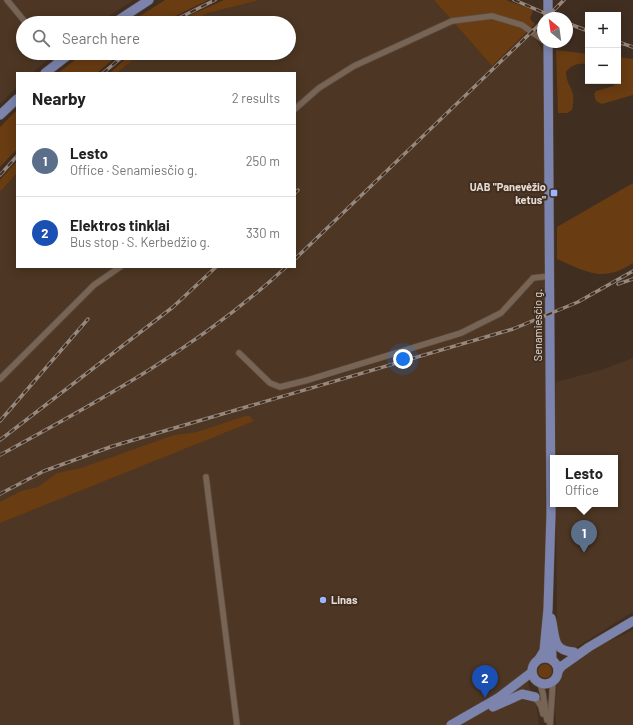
<!DOCTYPE html>
<html lang="en">
<head>
<meta charset="utf-8">
<style>
	:root { --surface:#fff; --page:#f2f2f2; --text:#222; --muted:#767676; --line:#e0e0e0; --accent:#b45309 }
	body { margin:0; font-family:Barlow,sans-serif; background:var(--page); color:var(--text) }
	.controls { position:absolute; right:12px; top:12px; display:grid; overflow:hidden; border-radius:0px; box-shadow:0 2px 10px #0003 }
	.controls button { width:36px; height:36px; display:grid; place-items:center; padding:0; border:0; border-bottom:1px solid var(--line); background:var(--surface); color:var(--text); font:20px sans-serif }
	.compass { position:absolute; left:537px; top:12px; width:36px; height:36px; border-radius:50%; background:var(--surface); box-shadow:0 2px 10px #0003; rotate:331deg }
	.you { position:absolute; left:403px; top:359px; width:14px; height:14px; margin:-10px; border:3px solid #fff; border-radius:50%; background:#1a73e8; box-shadow:0 0 0 6px #1a73e833 }
	.badge { display:grid; place-items:center; width:26px; height:26px; border-radius:50%; background:var(--accent); color:#fff; font-size:13px; font-weight:700 }
	.pin { position:absolute; translate:-50% -33px; filter:drop-shadow(0 1px 2px #0008) }
	.pin::after { content:''; position:absolute; top:21px; width:14px; height:12px; background:inherit; clip-path:polygon(0 0,100% 0,50% 100%) }
	.popup { position:absolute; left:550px; top:455px; width:68px; height:52px; box-sizing:border-box; display:grid; place-content:center; border-radius:0px; background:var(--surface); filter:drop-shadow(0 1px 3px #0005); font-size:13px; white-space:nowrap; color:var(--muted) }
	.popup b { font-size:15px; color:var(--text) }
	.popup::after { content:''; position:absolute; left:50%; top:100%; margin-left:-8px; border:8px solid transparent; border-top-color:var(--surface) }
	.list { margin:0; padding:0; list-style:none }
	h2 { display:flex; justify-content:space-between; align-items:center; height:52px; margin:0; padding:0 16px; font-size:17px }
	h2 small { font-size:13px; font-weight:400; color:var(--muted) }
	.list li { display:grid; grid-template-columns:26px 1fr auto; gap:12px; align-items:center; box-sizing:border-box; height:72px; padding:0 16px; border-top:1px solid var(--line) }
	.list b { display:block; font-size:15px; white-space:nowrap }
	.list p { margin:0; font-size:13px; white-space:nowrap; color:var(--muted) }
	.list em { font-size:13px; font-style:normal; color:var(--muted) }
	.icon { flex:none; width:22px; height:22px; fill:none; stroke:currentColor; stroke-width:2; stroke-linecap:round; stroke-linejoin:round }
	.map { position:relative; flex:none; width:633px; height:725px; overflow:hidden }
	.search { position:absolute; background:var(--surface); box-shadow:0 2px 10px #0003; left:16px; top:16px; width:280px; height:44px; display:flex; align-items:center; gap:10px; box-sizing:border-box; padding:0 14px; border-radius:22px; color:var(--muted); font-size:15px }
	.panel { position:absolute; background:var(--surface); box-shadow:0 2px 10px #0003; left:16px; top:72px; width:280px; height:196px; border-radius:0px }
	.map>svg:first-child { display:block }
	.built { fill:#4d3623 }
	.green { fill:#693c12 }
	.lines { fill:none; stroke-linecap:round; stroke-linejoin:round }
	.street-casing { stroke:#5c4d41; stroke-width:7 }
	.primary-casing { stroke:#5c4d41; stroke-width:10 }
	.street { stroke:#786455; stroke-width:5.5 }
	.primary { stroke:#7c84ad; stroke-width:9 }
	.rail-casing { stroke:#97887e; stroke-width:3.5 }
	.rail { stroke:#402e21; stroke-width:2; stroke-dasharray:6; stroke-linecap:butt }
	.poi-dot { fill:#9bb4fd; stroke:#402e21; stroke-width:1.5 }
	.labels { text-anchor:middle; stroke-width:4; stroke-linejoin:round; paint-order:stroke }
	.poi-label { font-size:11px; font-weight:bold; fill:#e6dbd2; stroke:#402e21; text-anchor:end }
	.street-label { font-size:11px; fill:#e6dbd2; stroke:#402e21 }
</style>
</head>
<body>
<div class="map">
<svg width="633" height="725" viewBox="0 0 633 725">
	<rect width="100%" height="100%" fill="#402e21"/>
	<g class="built">
		<polygon points="0,0 134,0 98,23 23,23 23,53 56,53 32,73 17,73 17,87 0,104"/>
		<polygon points="260,0 434,0 492,66 525,34 529,38 531,35 538,42 543,52 548,514 543,629 540,654 530,662 525,673 537,710 539,725 0,725 0,192 17,173 17,267 295,267 295,73 117,73 141,53 289,53 289,23 191,23 208,13"/>
		<polygon points="633,358 633,612 572,650 560,645 557,633 556,504 615,504 615,458 556,458 556,382 601,370"/>
		<polygon points="633,630 633,725 556,725 555,705 557,687 563,671 599,646"/>
	</g>
	<g class="green">
		<polygon points="165,0 208,0 161,23 129,23"/>
		<polygon points="224,0 260,0 208,13 191,23 177,23 195,13"/>
		<polygon points="434,0 506,0 533,10 530,19 535,24 492,66"/>
		<path d="M556,50L588,54V64C578,63 572,64 566,72C567,90 577,87 572,110L567,113H558Z"/>
		<polygon points="84,53 120,53 97,73 58,73"/>
		<polygon points="132,53 141,53 117,73 110,73"/>
		<polygon points="618,57 633,59 633,95 602,104 596,101 594,94 596,91 613,86 618,81"/>
		<polygon points="17,110 17,149 0,167 0,127"/>
		<polygon points="17,161 17,173 0,192 0,180"/>
		<path d="M633,183V263C603,283 587,272 557,259V227Z"/>
		<polygon points="245,416 250,416 254,421 0,523 0,502 21,491 38,487 57,473 81,468 174,435 197,432"/>
		<circle cx="545" cy="671" r="7"/>
	</g>
	<g class="lines">
		<g class="street-casing">
			<g id="street">
				<polyline points="7,0 26,23"/>
				<polyline points="51,53 59,63"/>
				<polyline points="295,109 319,88 354,66 452,21 492,16 522,25 543,40"/>
				<polyline points="239,353 270,383 280,387 308,380 461,333 501,313 533,278 550,276"/>
				<polyline points="0,379 94,285 120,267"/>
				<polyline points="206,477 237,725"/>
				<polyline points="540,683 543,694 547,720"/>
				<polyline points="535,697 541,706 543,714"/>
				<polyline points="550,725 553,681"/>
			</g>
		</g>
		<g class="primary-casing">
			<g id="primary">
				<polyline points="548,0 548,18"/>
				<polyline points="114,23 149,0"/>
				<polyline points="45,73 71,53"/>
				<polyline points="0,115 17,99"/>
				<path d="M551,618C556,636 551,651 574,652"/>
				<polyline points="551,632 552,660"/>
				<circle cx="545" cy="671" r="13"/>
				<polyline points="539,659 544,651 548,609 551,514 548,42"/>
				<polyline points="558,671 562,666 589,647 633,621"/>
				<polyline points="493,707 522,694 535,697"/>
				<polyline points="451,725 498,698 532,672"/>
			</g>
		</g>
		<use href="#street" class="street"/>
		<use href="#primary" class="primary"/>
		<g class="rail-casing">
			<g id="rail">
				<polyline points="514,0 556,18"/>
				<polyline points="546,18 564,0"/>
				<polyline points="169,23 215,0"/>
				<polyline points="567,23 588,31"/>
				<polyline points="618,42 633,47"/>
				<polyline points="103,73 127,53"/>
				<polyline points="0,175 17,156"/>
				<polyline points="295,193 298,190"/>
				<polyline points="295,259 543,21"/>
				<polyline points="618,284 633,279"/>
				<polyline points="0,421 88,319"/>
				<polyline points="0,440 173,307 216,267"/>
				<path d="M0,455C101,400 201,346 286,267"/>
				<polyline points="0,494 44,471 113,446 513,329 578,302 633,271"/>
			</g>
		</g>
		<use href="#rail" class="rail"/>
	</g>
	<g class="poi-dot">
		<rect x="550" y="189" width="8" height="8" rx="2"/>
		<circle cx="323" cy="600" r="4"/>
	</g>
	<g class="labels">
		<g class="poi-label">
			<text x="546" y="191">UAB "Panevėžio<tspan x="546" dy="13">ketus"</tspan></text>
			<text x="331" y="604" text-anchor="start">Linas</text>
		</g>
		<g class="street-label">
			<text transform="translate(538 325) rotate(-90)" y="4">Senamiesčio g.</text>
		</g>
	</g>
</svg>
<div class="controls">
<button>+</button>
<button>−</button>
</div>
<svg class="compass" viewBox="-18 -18 36 36"><path d="M0-13l5 13h-10z" fill="#e53935"/><path d="M0 13l5-13h-10z" fill="#767676"/></svg>
<div class="you"></div>
<div class="pin badge" style="left:584px;top:553px;background:#5c6f8a">1</div>
<div class="popup"><b>Lesto</b>Office</div>
<div class="pin badge" style="left:485px;top:698px;background:#1a4fb4">2</div>
<div class="search"><svg class="icon" aria-label="search" viewBox="0 0 24 24"><circle cx="10" cy="10" r="6"/><path d="M15 15l6 6"/></svg>Search here</div>
<section class="panel">
<h2>Nearby<small>2 results</small></h2>
<ul class="list">
<li><span class="badge" style="background:#5c6f8a">1</span><div><b>Lesto</b><p>Office · Senamiesčio g.</p></div><em>250 m</em></li>
<li><span class="badge" style="background:#1a4fb4">2</span><div><b>Elektros tinklai</b><p>Bus stop · S. Kerbedžio g.</p></div><em>330 m</em></li>
</ul>
</section>
</div>
</body>
</html>
